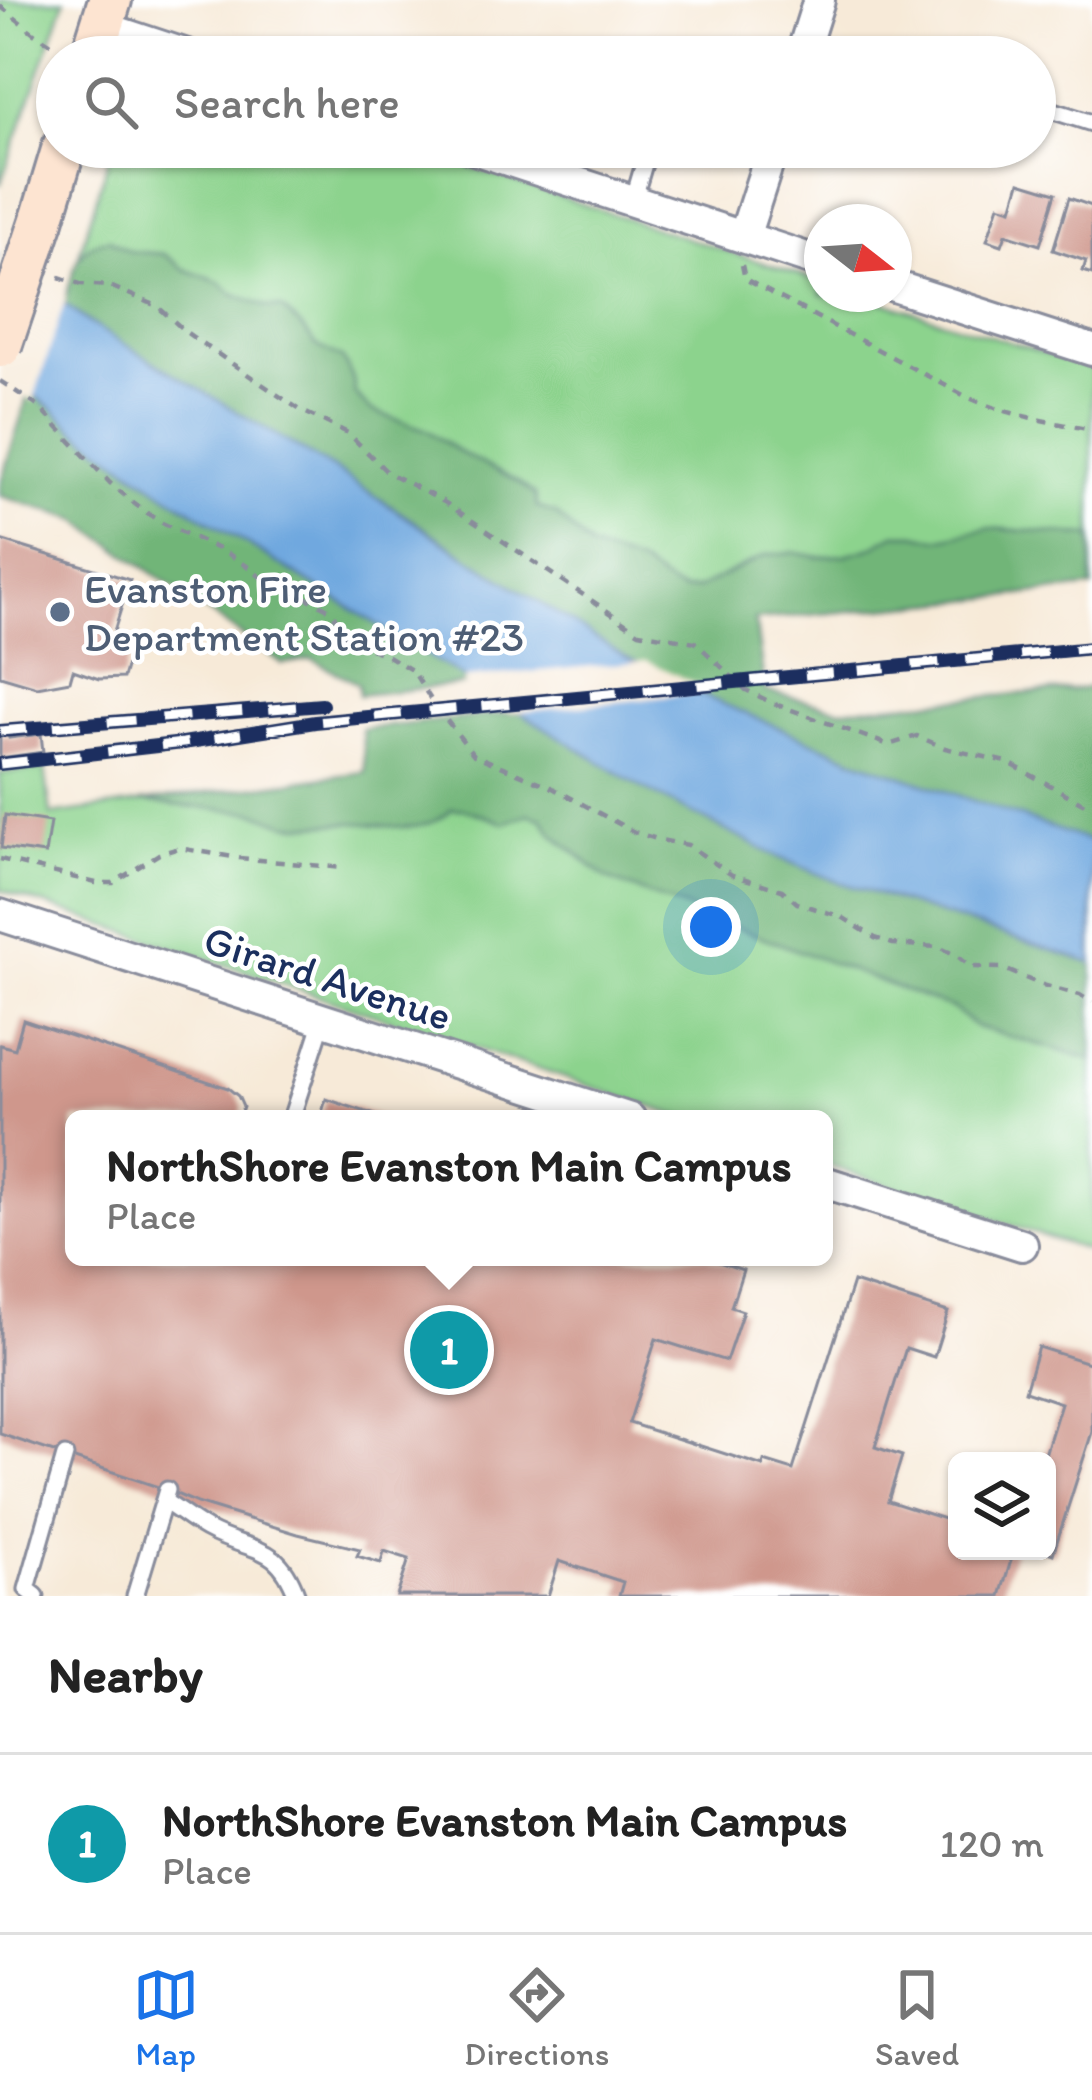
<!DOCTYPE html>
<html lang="en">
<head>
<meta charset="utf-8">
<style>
	:root { --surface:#fff; --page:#f2f2f2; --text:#222; --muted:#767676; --line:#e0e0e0; --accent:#1a73e8 }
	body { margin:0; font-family:Itim,sans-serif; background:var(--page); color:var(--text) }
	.controls { position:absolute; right:36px; bottom:36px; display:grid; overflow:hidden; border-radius:18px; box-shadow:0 3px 9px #0004 }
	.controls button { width:108px; height:108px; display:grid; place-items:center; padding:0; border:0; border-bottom:3px solid var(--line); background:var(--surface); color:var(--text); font:60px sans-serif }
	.compass { position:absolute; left:804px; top:204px; width:108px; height:108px; border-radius:50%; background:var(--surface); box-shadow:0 3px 9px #0004; rotate:107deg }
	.you { position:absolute; left:711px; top:927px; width:42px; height:42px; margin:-30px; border:9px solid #fff; border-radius:50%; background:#1a73e8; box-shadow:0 0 0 18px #1a73e833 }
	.badge { display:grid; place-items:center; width:78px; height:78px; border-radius:50%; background:var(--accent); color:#fff; font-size:39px; font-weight:700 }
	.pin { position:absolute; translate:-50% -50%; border:6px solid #fff; box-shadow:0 3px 12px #0006 }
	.popup { position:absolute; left:65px; top:1110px; width:768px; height:156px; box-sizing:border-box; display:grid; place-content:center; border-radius:18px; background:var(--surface); filter:drop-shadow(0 3px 9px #0005); font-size:39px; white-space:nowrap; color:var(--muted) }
	.popup b { font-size:45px; color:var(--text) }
	.popup::after { content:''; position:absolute; left:50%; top:100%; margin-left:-24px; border:24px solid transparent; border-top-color:var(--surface) }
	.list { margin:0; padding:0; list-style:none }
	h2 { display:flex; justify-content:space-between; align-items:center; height:156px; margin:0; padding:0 48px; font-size:51px }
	h2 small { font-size:39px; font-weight:400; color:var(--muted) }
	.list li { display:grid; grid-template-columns:78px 1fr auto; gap:36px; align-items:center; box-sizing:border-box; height:180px; padding:0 48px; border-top:3px solid var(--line) }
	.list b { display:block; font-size:45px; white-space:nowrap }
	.list p { margin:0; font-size:39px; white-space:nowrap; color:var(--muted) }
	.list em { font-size:39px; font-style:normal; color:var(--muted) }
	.icon { flex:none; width:66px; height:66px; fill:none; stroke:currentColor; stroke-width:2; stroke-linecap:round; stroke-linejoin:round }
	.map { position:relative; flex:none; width:1092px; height:1596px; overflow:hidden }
	.search { position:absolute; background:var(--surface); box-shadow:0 3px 9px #0004; left:36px; right:36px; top:36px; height:132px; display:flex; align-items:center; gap:30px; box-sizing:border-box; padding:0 42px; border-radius:66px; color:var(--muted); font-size:45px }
	.sheet { height:336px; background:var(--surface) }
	nav { display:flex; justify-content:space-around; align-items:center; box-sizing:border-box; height:168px; border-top:3px solid var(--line); background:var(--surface); font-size:33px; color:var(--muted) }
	nav a { display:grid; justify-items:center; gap:6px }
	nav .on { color:var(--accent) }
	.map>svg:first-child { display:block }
	.green { fill:#8cd38d; stroke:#548176; stroke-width:3 }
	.forest { fill:#71b578; stroke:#46726b; stroke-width:3 }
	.water { fill:#70a8df; stroke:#466c9e; stroke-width:3 }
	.pier { fill:#f7ead8 }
	.building { fill:#cf978c }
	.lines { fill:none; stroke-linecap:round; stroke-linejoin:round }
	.service-casing { stroke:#898c9b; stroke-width:21 }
	.minor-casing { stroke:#898c9b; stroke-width:36 }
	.secondary-casing { stroke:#898c9b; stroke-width:48 }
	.path { stroke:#898c9b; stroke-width:4.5; stroke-dasharray:9 9; stroke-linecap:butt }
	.service { stroke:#fff; stroke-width:15 }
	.minor { stroke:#fff; stroke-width:30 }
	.secondary { stroke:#fde4d1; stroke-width:42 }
	.rail-casing { stroke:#1b2f5e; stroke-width:14 }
	.rail { stroke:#fff; stroke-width:9; stroke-dasharray:27; stroke-linecap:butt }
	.secondary-bridge-casing { stroke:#898c9b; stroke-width:48; stroke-linecap:butt }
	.secondary-bridge { stroke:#fde4d1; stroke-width:42 }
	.service-dot { fill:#5c6f8a; stroke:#fff; stroke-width:4.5 }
	.labels { text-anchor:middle; stroke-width:9; stroke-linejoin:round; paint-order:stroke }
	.service-label { font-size:42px; fill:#4e5e75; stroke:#fff; text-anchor:start }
	.street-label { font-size:42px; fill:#1b2f5e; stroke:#fff }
</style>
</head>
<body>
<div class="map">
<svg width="1092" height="1596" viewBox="0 0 1092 1596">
	<rect width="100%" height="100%" fill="#fff"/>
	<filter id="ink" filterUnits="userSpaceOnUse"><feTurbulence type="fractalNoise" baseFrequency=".00833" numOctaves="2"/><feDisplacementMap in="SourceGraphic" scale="24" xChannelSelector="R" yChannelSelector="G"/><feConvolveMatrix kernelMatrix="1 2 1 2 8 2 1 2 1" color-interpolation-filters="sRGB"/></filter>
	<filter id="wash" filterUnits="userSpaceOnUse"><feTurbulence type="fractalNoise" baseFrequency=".004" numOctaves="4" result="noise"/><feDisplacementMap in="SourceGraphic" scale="48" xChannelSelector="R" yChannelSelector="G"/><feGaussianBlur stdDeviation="2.7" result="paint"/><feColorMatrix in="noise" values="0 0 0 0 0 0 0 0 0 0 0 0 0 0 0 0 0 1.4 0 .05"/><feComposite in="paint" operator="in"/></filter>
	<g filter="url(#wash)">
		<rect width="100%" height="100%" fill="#f7ead8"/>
		<g class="green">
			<polygon points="0,0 65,0 0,185"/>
			<polygon points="112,147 408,147 822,282 822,294 859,294 1092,368 1092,588 755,620 765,691 841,709 1092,688 1092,1252 824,1164 824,1119 688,1119 0,890 0,773 45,769 51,815 365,772 362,729 696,694 64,304"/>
		</g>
		<g class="forest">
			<path d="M109,239L129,251L164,254L184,269L219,282L232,293L267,307L281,308L305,330L316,345L343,359L353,379L355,394L372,411L427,430L459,452L518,482L535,495L537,507L556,514L591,548L639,564L671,586L683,591L697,589L766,555L792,552L818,557L845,555L870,548L895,534H916L938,539L987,528L1092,536V588L755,620L765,691L841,709L1092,688V842C936,788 771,737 627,657C526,602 434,531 336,471C245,415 149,368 64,304C74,273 73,245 109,239Z"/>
			<polygon points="29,392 52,408 76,431 165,494 465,678 466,684 359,695 358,684 312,659 282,664 76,519 0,496 0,484"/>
			<path d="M521,712L641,787L780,858L836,881L1092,963V1060L976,1027L954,1009L607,879L553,834L542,818L528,814L504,823L465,809H452C423,837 390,824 354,823C332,822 310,827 288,824C276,822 265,814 252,812L140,802L365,772L362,729Z"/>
		</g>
		<polygon class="water" points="0,256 89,323 338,472 456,550 626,657 699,694 859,761 1092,842 1092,963 836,881 780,858 641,787 166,494 76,431 52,408 29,392"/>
		<g class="pier">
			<polygon points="0,250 66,298 33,402 0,381"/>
			<polygon points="647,661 712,692 511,713 464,685 465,678"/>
		</g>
		<g id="blocks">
			<g class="building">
				<polygon points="1020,182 1056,193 1040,245 1006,234 1002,245 987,240 999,205 1012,209"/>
				<polygon points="1069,198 1092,206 1092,274 1083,271 1086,261 1053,250"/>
				<polygon points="0,540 130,580 110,644 131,650 123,678 99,679 73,670 70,681 37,687 0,676"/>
				<polygon points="41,734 43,752 0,758 0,736 8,735 9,738"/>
				<polygon points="5,815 50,822 45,854 1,848"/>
				<polygon points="23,1020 228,1088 238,1096 243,1107 239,1119 74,1119 74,1257 704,1257 743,1270 731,1307 743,1311 726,1361 656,1339 629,1423 763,1466 764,1461 793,1470 853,1282 948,1312 934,1357 906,1348 875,1447 902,1456 888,1501 957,1523 957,1551 1014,1551 1000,1596 619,1596 623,1582 559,1561 548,1596 397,1596 409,1559 384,1551 381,1563 357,1556 360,1549 298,1534 197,1503 167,1490 0,1434 0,1045 15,1049"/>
				<polygon points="326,1099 385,1118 385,1119 320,1119"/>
				<polygon points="1038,1347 1092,1364 1092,1432 1053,1554 1047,1552 1047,1461 1043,1461 1061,1403 1025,1391"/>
			</g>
		</g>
	</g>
	<g filter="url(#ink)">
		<use href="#blocks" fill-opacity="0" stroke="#898c9b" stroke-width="3"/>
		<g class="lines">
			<g class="service-casing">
				<g id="service">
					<polyline points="1035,105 1092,123"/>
					<polyline points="633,201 649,147"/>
					<polyline points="291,1119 323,1020"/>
					<path d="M164,1501C178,1510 192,1521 206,1529C251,1554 277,1540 297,1596"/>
					<polyline points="36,1596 27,1589 65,1456"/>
					<polyline points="135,1596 167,1490"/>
				</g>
			</g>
			<g class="minor-casing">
				<g id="minor">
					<polyline points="102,27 193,57"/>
					<polyline points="801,57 819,0"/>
					<polyline points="468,147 822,263"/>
					<polyline points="744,237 773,147"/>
					<polyline points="894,286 1092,350"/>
					<polyline points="0,915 630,1119"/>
					<polyline points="824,1182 1022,1245"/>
				</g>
			</g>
			<g class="secondary-casing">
				<g id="secondary">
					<polyline points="92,57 110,0"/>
					<polyline points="42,220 64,147"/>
				</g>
			</g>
			<g class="path">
				<polyline points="0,6 34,33 58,48"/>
				<polyline points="271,147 294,157"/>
				<path d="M742,265L745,279L967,397C1010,416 1047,421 1092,430"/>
				<polyline points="59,277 80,284 110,286 157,306 187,333 300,410 348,433 387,472 444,502 639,632 695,642 746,690 772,703 889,745 917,736 945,748 1007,762 1092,808"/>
				<polyline points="0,381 39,407 110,483 136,505 160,522 227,553 250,568 272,587 301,595 332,611 345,639 386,655 413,671 433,703 474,755 549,786 634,832 660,840 688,845 732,875 782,890 797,903 842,917 875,938 893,944 938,947 956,955 971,967 1002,968 1039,984 1080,995 1092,1003"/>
				<polyline points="0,859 96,883 113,883 159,854 179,848 239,858 343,868"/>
			</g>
			<use href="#service" class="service"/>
			<use href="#minor" class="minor"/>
			<use href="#secondary" class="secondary"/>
			<g class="rail-casing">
				<g id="rail">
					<polyline points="0,731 322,705"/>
					<polyline points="0,764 183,743 315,722 1092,648"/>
				</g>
			</g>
			<use href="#rail" class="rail"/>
			<g class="secondary-bridge-casing">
				<polyline id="secondary-bridge" points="0,346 42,220"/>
			</g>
			<use href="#secondary-bridge" class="secondary-bridge"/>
		</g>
	</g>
	<circle class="service-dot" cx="60" cy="612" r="12"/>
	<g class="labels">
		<g class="service-label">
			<text x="84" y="603">Evanston Fire<tspan x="84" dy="48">Department Station #23</tspan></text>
		</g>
		<g class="street-label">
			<text transform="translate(328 977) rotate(18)" y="15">Girard Avenue</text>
		</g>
	</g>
</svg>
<div class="controls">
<button><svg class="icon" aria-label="layers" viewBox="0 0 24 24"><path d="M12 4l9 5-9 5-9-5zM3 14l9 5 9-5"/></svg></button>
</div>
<svg class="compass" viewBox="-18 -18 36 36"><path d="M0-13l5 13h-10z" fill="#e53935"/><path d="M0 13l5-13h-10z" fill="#767676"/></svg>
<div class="you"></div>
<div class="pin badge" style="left:449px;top:1350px;background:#0f9aa8">1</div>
<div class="popup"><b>NorthShore Evanston Main Campus</b>Place</div>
<div class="search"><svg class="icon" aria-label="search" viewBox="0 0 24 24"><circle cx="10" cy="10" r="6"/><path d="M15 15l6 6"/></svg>Search here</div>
</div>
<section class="sheet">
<h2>Nearby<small></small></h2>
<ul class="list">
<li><span class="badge" style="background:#0f9aa8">1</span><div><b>NorthShore Evanston Main Campus</b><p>Place</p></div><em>120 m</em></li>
</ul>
</section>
<nav>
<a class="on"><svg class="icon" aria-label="map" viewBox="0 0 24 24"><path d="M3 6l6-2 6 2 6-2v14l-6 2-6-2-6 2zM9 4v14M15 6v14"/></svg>Map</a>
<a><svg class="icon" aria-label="directions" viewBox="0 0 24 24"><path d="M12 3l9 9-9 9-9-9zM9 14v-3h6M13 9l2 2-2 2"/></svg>Directions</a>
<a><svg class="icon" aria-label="saved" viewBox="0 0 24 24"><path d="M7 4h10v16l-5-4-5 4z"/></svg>Saved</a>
</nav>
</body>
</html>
